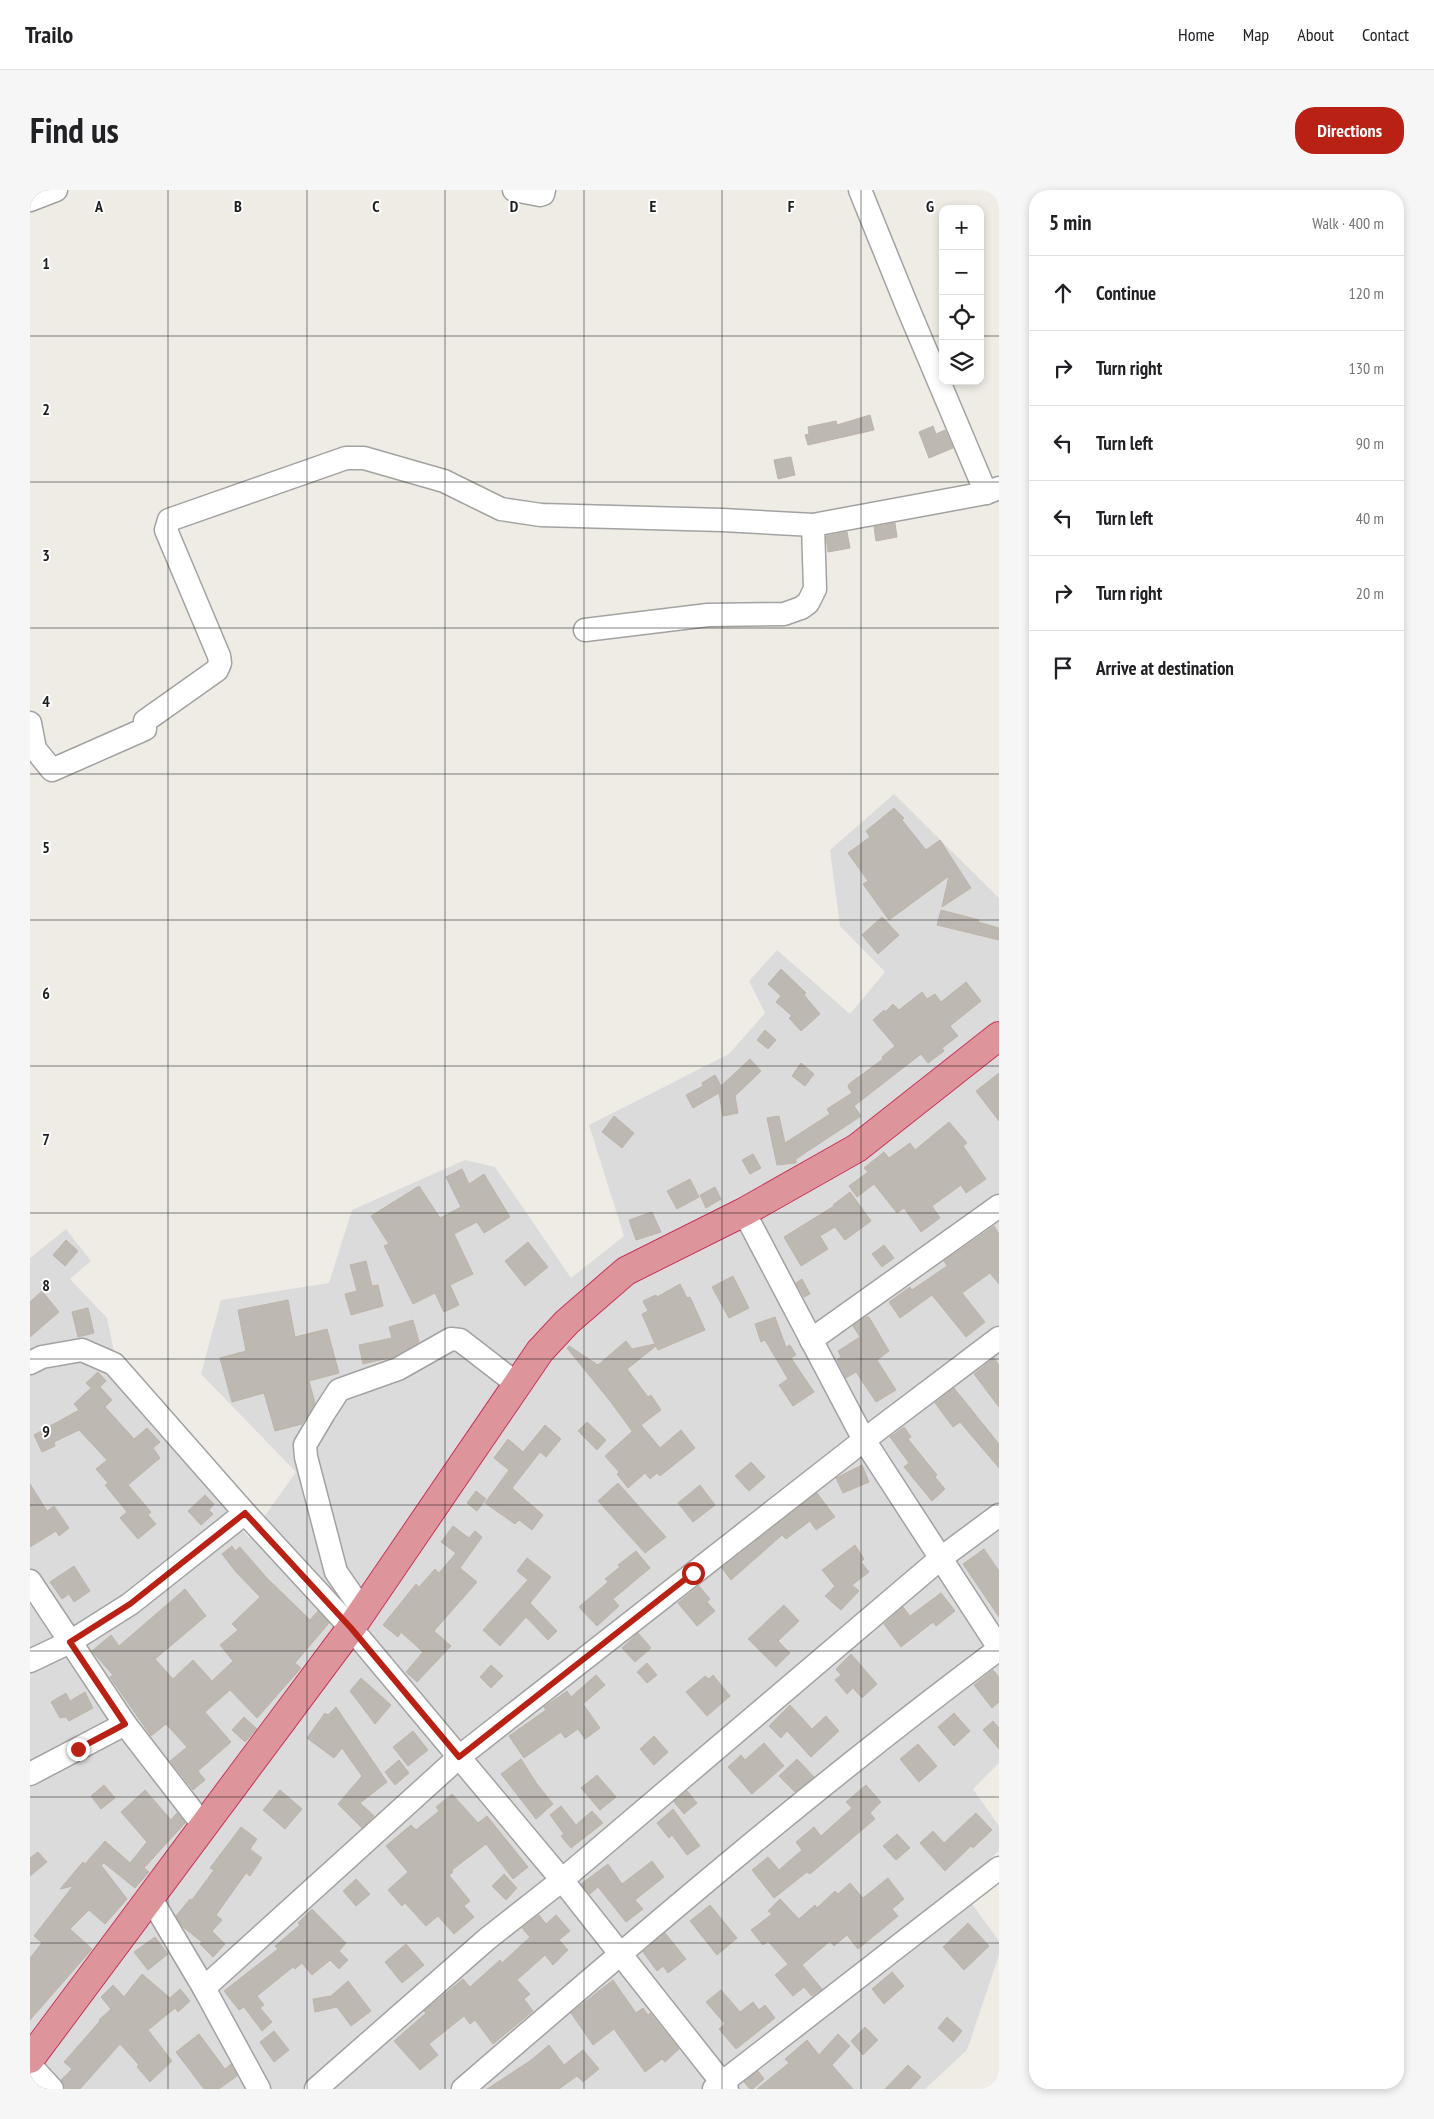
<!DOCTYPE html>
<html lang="en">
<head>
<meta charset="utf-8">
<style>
	:root { --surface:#fff; --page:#f6f6f6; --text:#202124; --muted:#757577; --line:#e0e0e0; --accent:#b82114 }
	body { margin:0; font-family:"PT Sans Narrow",sans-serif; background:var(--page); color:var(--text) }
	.controls { position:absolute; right:15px; top:15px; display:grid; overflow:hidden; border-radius:10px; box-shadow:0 2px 8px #0003 }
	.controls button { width:45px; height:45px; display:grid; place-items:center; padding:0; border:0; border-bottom:1px solid var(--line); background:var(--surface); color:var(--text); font:25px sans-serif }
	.stop { position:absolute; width:15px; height:15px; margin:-11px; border:4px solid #b82114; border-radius:50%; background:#fff }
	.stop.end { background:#b82114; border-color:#fff; box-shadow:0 1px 5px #0008 }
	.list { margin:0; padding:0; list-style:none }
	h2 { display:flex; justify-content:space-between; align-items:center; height:65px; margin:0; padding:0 20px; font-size:21px }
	h2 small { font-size:16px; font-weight:400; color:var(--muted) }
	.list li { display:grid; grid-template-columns:32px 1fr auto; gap:15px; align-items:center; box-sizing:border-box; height:75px; padding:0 20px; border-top:1px solid var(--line) }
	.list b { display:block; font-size:19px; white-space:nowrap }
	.list em { font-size:16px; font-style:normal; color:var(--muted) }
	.icon { flex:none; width:28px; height:28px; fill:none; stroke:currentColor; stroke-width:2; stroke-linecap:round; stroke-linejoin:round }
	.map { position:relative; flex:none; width:969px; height:1899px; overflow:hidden; border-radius:20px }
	header { display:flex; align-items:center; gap:30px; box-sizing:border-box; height:70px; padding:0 25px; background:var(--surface); border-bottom:1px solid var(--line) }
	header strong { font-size:24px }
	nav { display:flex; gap:28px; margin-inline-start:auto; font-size:18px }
	.intro { display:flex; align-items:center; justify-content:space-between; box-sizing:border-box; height:120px; padding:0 30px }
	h1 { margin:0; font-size:35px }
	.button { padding:12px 22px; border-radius:20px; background:var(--accent); color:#fff; font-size:18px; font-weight:700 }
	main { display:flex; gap:30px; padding:0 30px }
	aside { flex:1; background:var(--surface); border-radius:20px; box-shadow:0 2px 8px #0003 }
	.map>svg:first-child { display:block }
	.residential { fill:#dcdbdb }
	.building { fill:#beb8b2; stroke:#beb4a9 }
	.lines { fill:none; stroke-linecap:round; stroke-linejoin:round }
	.minor-casing { stroke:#a2a2a2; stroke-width:25 }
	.highway-casing { stroke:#c8355b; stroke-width:30 }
	.minor { stroke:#fff; stroke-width:22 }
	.highway { stroke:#de949b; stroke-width:28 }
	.route { stroke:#b82114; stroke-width:6 }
	.grid { fill:none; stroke:#1e1e1e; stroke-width:1; stroke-opacity:0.55 }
	.grid-label { font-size:16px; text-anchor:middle; font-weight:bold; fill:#1e1e1e; stroke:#fff; stroke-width:4; stroke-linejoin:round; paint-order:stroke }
</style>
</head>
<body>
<header>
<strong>Trailo</strong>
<nav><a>Home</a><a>Map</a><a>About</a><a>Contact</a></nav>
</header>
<div class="intro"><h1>Find us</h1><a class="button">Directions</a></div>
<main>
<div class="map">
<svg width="969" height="1899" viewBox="0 0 969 1899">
	<rect width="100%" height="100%" fill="#eeece5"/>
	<polygon class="residential" points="864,604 969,708 969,1573 943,1599 969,1636 969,1661 929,1696 969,1751 969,1765 937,1860 895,1899 0,1899 0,1068 36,1039 61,1071 40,1089 77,1128 91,1195 219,1348 266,1282 171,1184 191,1110 299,1093 322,1020 435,970 465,977 541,1088 594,1046 559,935 699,864 735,823 719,791 747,760 820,824 855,782 810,736 800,660"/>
	<g class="building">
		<polygon points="840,225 844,240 778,255 775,245 779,244 778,237 806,231 807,235"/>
		<polygon points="903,236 906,244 915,240 923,258 899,268 889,242"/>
		<polygon points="761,267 765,285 748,289 744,270"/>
		<polygon points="865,333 867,347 846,351 844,337"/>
		<polygon points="817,342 820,358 798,362 796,346"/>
		<polygon points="864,618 874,628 872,630 896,660 910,650 941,698 912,717 919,686 859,730 833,694 838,691 818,663 840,647 836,641"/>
		<polygon points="911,720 949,730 948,732 969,738 969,750 907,735"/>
		<polygon points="852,727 869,745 848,764 832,745"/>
		<polygon points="751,779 776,803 774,805 790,824 771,841 759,828 762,826 746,812 751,806 738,794"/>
		<polygon points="936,792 951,811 920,836 928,846 912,858 914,861 898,873 891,864 824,916 831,926 766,969 766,973 747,975 737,928 749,926 755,953 800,924 797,919 822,903 818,897 819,894 853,869 852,867 865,856 843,830 854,820 855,822 863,814 869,820 892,802 897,809 905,804 911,812"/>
		<polygon points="735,840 746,850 738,859 727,850"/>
		<polygon points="720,869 731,881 705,906 708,923 693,926 689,903 663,918 656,905 673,896 672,893 685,885 691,896"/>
		<polygon points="771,873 784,884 775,896 762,886"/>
		<polygon points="969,883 969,931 946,901"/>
		<polygon points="584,926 604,943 592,958 572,942"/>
		<polygon points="919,932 937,953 933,956 956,989 936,1003 931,995 902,1016 910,1028 891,1042 874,1018 867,1023 844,994 827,1007 819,996 838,982 834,978 854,962 859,968 880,953 885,960"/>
		<polygon points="723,964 731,978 720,984 712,970"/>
		<polygon points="432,979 439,994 454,984 480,1027 454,1043 447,1032 424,1044 443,1084 420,1095 429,1115 414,1122 405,1103 383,1114 354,1056 359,1054 341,1026 389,996 410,1028 431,1017 416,987"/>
		<polygon points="660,989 669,1007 647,1019 637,1001"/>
		<polygon points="685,997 691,1009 676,1018 670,1005"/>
		<polygon points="820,1002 841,1031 815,1050 805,1037 790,1046 798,1059 771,1076 754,1047 804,1016 803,1015"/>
		<polygon points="622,1022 631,1042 606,1050 599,1030"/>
		<polygon points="964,1036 969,1044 969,1094 960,1083 932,1103 955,1132 936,1147 902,1105 870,1128 859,1112 880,1097 882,1100 917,1076 914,1071"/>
		<polygon points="36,1050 48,1061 35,1076 23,1065"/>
		<polygon points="498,1052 518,1077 495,1096 475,1071"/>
		<polygon points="854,1055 864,1068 852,1077 842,1064"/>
		<polygon points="336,1071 342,1096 348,1095 353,1116 321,1125 315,1104 327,1101 320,1075"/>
		<polygon points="703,1086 719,1118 699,1128 682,1097"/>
		<polygon points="772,1089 780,1104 774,1107 766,1093"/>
		<polygon points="650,1094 657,1108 660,1107 675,1140 628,1160 626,1156 597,1179 618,1207 621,1205 631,1220 611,1235 630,1258 651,1240 665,1258 630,1286 627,1283 620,1289 615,1283 598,1298 587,1284 589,1282 575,1266 606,1238 602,1241 580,1211 537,1158 539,1156 568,1175 596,1151 602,1159 625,1154 612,1124 618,1121 613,1111 626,1105 627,1107"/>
		<polygon points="12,1101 29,1122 0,1147 0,1112"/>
		<polygon points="258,1110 265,1147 297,1139 309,1183 279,1191 285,1213 272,1234 245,1241 234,1203 202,1212 190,1168 216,1161 208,1120"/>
		<polygon points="58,1118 64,1143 48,1147 42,1122"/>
		<polygon points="745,1127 756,1157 760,1155 766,1165 761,1168 784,1202 763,1216 749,1195 758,1189 735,1150 731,1152 725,1134"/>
		<polygon points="836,1127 839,1127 859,1161 847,1170 866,1200 846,1212 826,1182 816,1188 807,1170 811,1167 808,1161 830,1147 823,1136"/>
		<polygon points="383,1130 389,1152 363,1167 333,1174 329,1155 362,1148 359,1137"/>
		<polygon points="964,1168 969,1175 969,1217 944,1184"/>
		<polygon points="68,1182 76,1191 70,1197 82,1210 75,1217 104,1249 117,1238 130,1252 123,1258 130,1268 98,1295 121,1322 118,1325 126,1334 108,1349 90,1328 97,1322 75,1295 78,1293 66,1279 77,1270 49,1240 24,1252 25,1256 12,1262 4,1245 49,1220 44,1214 61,1198 56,1193"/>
		<polygon points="924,1198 969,1254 969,1278 930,1232 923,1237 905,1213"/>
		<polygon points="557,1232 576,1250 567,1260 548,1241"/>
		<polygon points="515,1235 531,1249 516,1267 510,1262 482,1298 513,1325 502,1340 489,1330 485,1334 455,1313 479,1280 464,1268 478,1249 493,1262"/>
		<polygon points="874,1237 881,1247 878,1249 907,1285 905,1287 915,1299 902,1311 874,1277 879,1273 860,1247"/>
		<polygon points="721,1272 735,1287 719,1301 705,1286"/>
		<polygon points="832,1275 839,1292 813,1303 806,1288"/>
		<polygon points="588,1293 636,1347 615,1363 568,1311"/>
		<polygon points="0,1294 17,1321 24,1316 39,1338 29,1346 26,1341 0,1357"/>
		<polygon points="670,1295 685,1315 663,1332 648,1313"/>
		<polygon points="446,1301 456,1309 447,1321 437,1313"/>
		<polygon points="787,1303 805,1327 786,1340 780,1331 756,1349 752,1345 701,1390 692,1378"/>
		<polygon points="175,1305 184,1314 179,1320 183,1324 171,1335 158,1321"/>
		<polygon points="423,1336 439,1348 445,1341 452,1347 430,1378 447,1392 404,1441 421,1456 387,1492 376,1482 393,1462 371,1442 368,1447 353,1435 386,1394 389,1397 405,1379 409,1383 426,1363 411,1352"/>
		<polygon points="825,1355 834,1369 831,1372 839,1382 822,1395 829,1401 811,1420 795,1406 805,1396 792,1380"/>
		<polygon points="202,1356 205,1361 210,1357 236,1387 280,1430 288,1421 299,1433 265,1473 271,1478 227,1528 200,1500 175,1522 201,1552 168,1581 175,1590 163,1600 140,1571 157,1557 136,1534 121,1546 80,1487 83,1485 62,1461 81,1445 89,1456 155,1399 176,1426 125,1469 143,1489 163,1470 182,1491 203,1471 190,1455 208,1440 202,1434 230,1407 206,1382 192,1364"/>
		<polygon points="954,1359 969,1381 969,1427 933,1374"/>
		<polygon points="606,1361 620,1378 583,1409 589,1416 567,1436 549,1417 578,1392 575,1389 590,1377 588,1375"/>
		<polygon points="497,1368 521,1387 500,1413 527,1441 518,1450 496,1427 470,1456 453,1440 498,1390 487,1381"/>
		<polygon points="44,1376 60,1401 44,1412 39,1404 32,1409 20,1392"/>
		<polygon points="669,1396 680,1409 677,1412 685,1421 667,1436 648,1413"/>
		<polygon points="911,1403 925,1421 906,1436 903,1432 871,1457 854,1434 873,1417 880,1426"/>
		<polygon points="754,1415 769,1431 748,1451 760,1463 746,1477 718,1449"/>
		<polygon points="608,1443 621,1458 605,1472 592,1458"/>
		<polygon points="821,1464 847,1494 832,1508 823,1498 817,1504 805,1490 811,1485 806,1479"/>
		<polygon points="617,1473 627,1485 617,1493 607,1482"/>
		<polygon points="461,1475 473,1486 461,1498 450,1487"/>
		<polygon points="963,1480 969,1487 969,1512 962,1518 944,1495"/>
		<polygon points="566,1485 575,1495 553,1514 570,1538 555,1549 548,1539 535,1548 531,1542 494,1568 479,1546 516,1520 514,1517 520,1513 537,1501 541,1507"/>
		<polygon points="683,1485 700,1506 677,1526 656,1502 675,1486 679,1489"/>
		<polygon points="331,1488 361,1515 345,1534 320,1501"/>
		<polygon points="55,1502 63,1518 39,1531 36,1527 30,1528 21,1512 36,1503 40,1511"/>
		<polygon points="760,1515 782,1539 796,1526 809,1541 781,1567 757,1541 751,1548 739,1536"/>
		<polygon points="306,1517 357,1592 330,1613 344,1626 332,1638 308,1614 332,1586 312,1558 304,1568 277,1548 295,1523 298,1525"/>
		<polygon points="924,1523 940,1541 924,1556 908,1537"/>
		<polygon points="214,1527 227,1539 215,1552 202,1540"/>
		<polygon points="963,1531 969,1538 969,1559 953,1540"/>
		<polygon points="383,1541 398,1560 378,1576 363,1557"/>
		<polygon points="624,1546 638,1562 624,1575 610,1559"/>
		<polygon points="734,1553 754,1576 722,1604 698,1577 711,1565 715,1570"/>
		<polygon points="888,1554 907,1576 889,1592 870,1569"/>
		<polygon points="491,1569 507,1594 523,1614 506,1629 471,1584"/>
		<polygon points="767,1569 784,1587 765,1602 749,1586"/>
		<polygon points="369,1570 379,1583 365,1595 355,1582"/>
		<polygon points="567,1585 586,1607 570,1620 551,1598"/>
		<polygon points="74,1595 85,1608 71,1619 61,1606"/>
		<polygon points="836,1595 851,1612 840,1623 845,1629 780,1684 777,1682 744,1708 722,1680 738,1667 749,1680 772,1660 766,1652 784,1637 791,1646 822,1618 816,1612"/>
		<polygon points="115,1600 141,1630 147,1623 155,1633 114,1678 119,1682 105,1698 74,1673 71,1675 97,1709 75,1734 59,1720 40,1739 62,1759 0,1830 0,1768 12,1753 4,1746 43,1696 30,1699 53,1672 55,1674 75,1651 100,1673 117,1652 91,1622"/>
		<polygon points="250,1600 272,1619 255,1639 233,1620"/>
		<polygon points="657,1601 667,1613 654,1624 644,1612"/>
		<polygon points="422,1604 448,1633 457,1626 498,1677 483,1689 456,1654 422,1680 423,1682 419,1685 440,1711 434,1716 444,1727 424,1744 408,1726 396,1736 375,1713 372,1716 358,1700 378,1682 356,1656 381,1635 386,1640 409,1621 406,1617"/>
		<polygon points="531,1616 546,1635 562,1621 573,1633 541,1658 531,1646 534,1644 520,1625"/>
		<polygon points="643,1619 670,1656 657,1665 642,1645 639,1648 627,1633"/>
		<polygon points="946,1623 962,1640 943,1658 941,1656 915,1681 890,1653 903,1641 914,1653"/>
		<polygon points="211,1637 227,1649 220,1659 232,1668 220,1686 216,1683 186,1725 192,1730 182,1741 195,1754 183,1767 170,1754 172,1752 153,1737 146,1726 160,1709 162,1710 184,1680 180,1678"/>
		<polygon points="867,1644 880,1658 866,1670 853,1656"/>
		<polygon points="8,1662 17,1672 0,1686 0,1668"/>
		<polygon points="622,1671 634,1687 605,1710 613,1719 596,1732 568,1697 560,1704 551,1694 578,1674 592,1694"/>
		<polygon points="474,1684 487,1698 476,1710 462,1696"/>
		<polygon points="858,1688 874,1709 862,1719 868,1726 828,1759 817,1745 804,1756 800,1751 772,1775 792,1799 782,1806 774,1797 763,1806 745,1785 758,1774 738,1751 733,1755 721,1740 742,1724 738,1721 750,1709 769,1729 785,1715 787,1718 805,1701 808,1704 820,1693 833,1708"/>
		<polygon points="326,1689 340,1704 326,1716 313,1701"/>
		<polygon points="680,1715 707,1748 687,1765 660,1731"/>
		<polygon points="282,1719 316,1753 309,1761 318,1770 309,1779 300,1770 282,1785 272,1773 265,1779 263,1777 227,1806 234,1815 230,1818 242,1832 232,1841 214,1817 209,1820 194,1801 248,1759 245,1756 270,1735 268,1733"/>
		<polygon points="509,1725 516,1734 526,1725 540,1741 529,1750 538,1760 523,1775 515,1765 487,1790 500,1804 494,1809 503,1821 463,1854 445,1830 440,1834 434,1826 399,1854 408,1865 390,1880 364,1851 396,1823 394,1821 433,1789 440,1797 470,1770 472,1773 500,1747 492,1738"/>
		<polygon points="938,1733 959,1756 934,1780 913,1757"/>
		<polygon points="635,1743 656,1769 638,1783 633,1776 627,1781 613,1762"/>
		<polygon points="125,1747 138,1764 118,1780 104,1762"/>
		<polygon points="376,1754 394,1775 372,1793 355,1772"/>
		<polygon points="862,1782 874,1796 854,1814 842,1799"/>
		<polygon points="112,1784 140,1808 150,1799 160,1811 148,1822 145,1818 118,1840 142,1871 120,1892 107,1877 109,1875 90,1854 50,1899 36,1899 31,1890 42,1879 34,1872 70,1831 69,1830 81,1819 71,1807 83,1795 94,1807"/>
		<polygon points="583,1790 606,1823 613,1818 618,1825 620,1823 649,1859 635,1872 632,1869 615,1882 584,1839 563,1855 541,1823"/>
		<polygon points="318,1791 341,1821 321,1836 307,1817 285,1822 283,1809 301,1806"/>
		<polygon points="691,1800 710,1822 723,1812 729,1820 735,1815 745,1828 706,1859 689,1839 695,1834 676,1812"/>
		<polygon points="917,1827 932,1841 923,1852 908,1838"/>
		<polygon points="835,1837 848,1850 833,1865 821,1851"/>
		<polygon points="244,1841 259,1860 244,1872 230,1852"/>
		<polygon points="169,1844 195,1879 201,1874 207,1886 189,1899 174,1899 146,1862"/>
		<polygon points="808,1844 820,1856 802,1875 823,1899 727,1899 759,1873 755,1869 777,1850 789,1865"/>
		<polygon points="519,1855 534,1875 553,1860 569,1879 553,1892 547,1886 529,1899 457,1899 500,1871"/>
		<polygon points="878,1875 891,1887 880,1899 855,1899"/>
		<polygon points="728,1881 734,1889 723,1899 720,1899 714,1892"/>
	</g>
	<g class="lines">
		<g class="minor-casing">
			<g id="minor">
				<polyline points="484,0 510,5 513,4 514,0"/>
				<polyline points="830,0 877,116 956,303"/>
				<polyline points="0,10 26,0"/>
				<polyline points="555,440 678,425 754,424 771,418 778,413 785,399 783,335 956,303 969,298"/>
				<polyline points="0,533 5,559 22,580 115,539 115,531 187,480 190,473 189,466 136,340 139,330 316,268 334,268 414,291 471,319 511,325 692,330 783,335"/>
				<polyline points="714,1022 834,1250 969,1458"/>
				<polyline points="781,1150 969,1016"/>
				<polyline points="0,1173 12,1167 52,1160 84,1174 215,1323 321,1438 532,1690 697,1899"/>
				<polyline points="0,1391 95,1534 173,1635"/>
				<polyline points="333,1421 306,1382 276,1267 275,1255 294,1223 309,1200 368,1179 421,1149 430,1150 487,1194"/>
				<polyline points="0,1471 40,1452 100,1414 215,1323"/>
				<polyline points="0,1584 95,1534"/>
				<polyline points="120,1707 174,1798 229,1899"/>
				<polyline points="174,1798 429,1567 834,1250 969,1148"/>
				<polyline points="0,1875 22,1899"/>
				<polyline points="286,1899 457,1749 532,1690 911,1368 969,1325"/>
				<path d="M433,1899C608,1748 784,1597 969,1459"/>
				<polyline points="684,1899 969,1678"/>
			</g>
		</g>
		<g class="highway-casing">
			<polyline id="highway" points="0,1869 321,1438 510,1161 537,1132 596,1081 714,1022 827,958 969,846"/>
		</g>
		<use href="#minor" class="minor"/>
		<use href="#highway" class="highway"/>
	</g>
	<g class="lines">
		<polyline class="route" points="48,1559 95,1534 40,1452 100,1414 215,1323 321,1438 429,1567 663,1383"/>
	</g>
	<path class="grid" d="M138,0V1899M277,0V1899M415,0V1899M554,0V1899M692,0V1899M831,0V1899M0,146H913M950,146H969M0,292H969M0,438H969M0,584H969M0,730H969M0,876H969M0,1023H969M0,1169H969M0,1315H969M0,1461H969M0,1607H969M0,1753H969"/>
	<g class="grid-label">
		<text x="69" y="22">A</text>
		<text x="208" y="22">B</text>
		<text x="346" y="22">C</text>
		<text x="484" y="22">D</text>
		<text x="623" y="22">E</text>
		<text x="761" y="22">F</text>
		<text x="900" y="22">G</text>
		<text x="16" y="79">1</text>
		<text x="16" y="225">2</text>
		<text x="16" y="371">3</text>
		<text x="16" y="517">4</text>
		<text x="16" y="663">5</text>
		<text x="16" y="809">6</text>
		<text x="16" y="955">7</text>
		<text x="16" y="1101">8</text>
		<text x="16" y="1247">9</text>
	</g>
</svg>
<div class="controls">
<button>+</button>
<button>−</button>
<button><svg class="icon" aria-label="locate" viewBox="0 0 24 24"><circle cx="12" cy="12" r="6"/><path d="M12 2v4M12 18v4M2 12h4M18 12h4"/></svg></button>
<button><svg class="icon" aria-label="layers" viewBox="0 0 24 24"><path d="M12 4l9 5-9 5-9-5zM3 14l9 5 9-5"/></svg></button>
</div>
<div class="stop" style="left:663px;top:1383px"></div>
<div class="stop end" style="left:48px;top:1559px"></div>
</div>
<aside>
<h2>5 min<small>Walk · 400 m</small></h2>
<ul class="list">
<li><svg class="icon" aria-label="ahead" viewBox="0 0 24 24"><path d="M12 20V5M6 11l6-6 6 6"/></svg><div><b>Continue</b></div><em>120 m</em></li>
<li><svg class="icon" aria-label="right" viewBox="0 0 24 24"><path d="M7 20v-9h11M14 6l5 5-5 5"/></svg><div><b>Turn right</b></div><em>130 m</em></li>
<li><svg class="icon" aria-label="left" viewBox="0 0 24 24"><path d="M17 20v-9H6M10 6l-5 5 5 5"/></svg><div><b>Turn left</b></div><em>90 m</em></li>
<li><svg class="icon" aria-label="left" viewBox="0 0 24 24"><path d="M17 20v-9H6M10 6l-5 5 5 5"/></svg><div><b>Turn left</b></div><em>40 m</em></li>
<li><svg class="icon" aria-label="right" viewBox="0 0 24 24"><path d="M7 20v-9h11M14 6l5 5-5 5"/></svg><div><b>Turn right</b></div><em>20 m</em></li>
<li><svg class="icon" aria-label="arrive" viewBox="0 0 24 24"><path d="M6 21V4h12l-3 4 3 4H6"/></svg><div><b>Arrive at destination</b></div></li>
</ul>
</aside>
</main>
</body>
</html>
